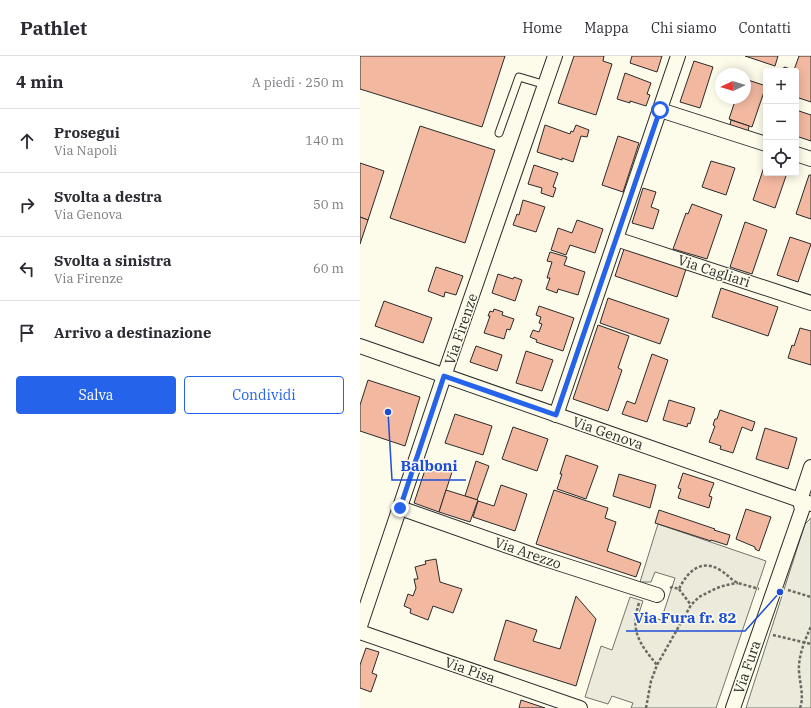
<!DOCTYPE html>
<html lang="it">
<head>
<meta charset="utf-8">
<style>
	:root { --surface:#fff; --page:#f7f7f7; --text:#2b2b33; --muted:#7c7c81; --line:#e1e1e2; --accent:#2563eb }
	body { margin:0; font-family:"IBM Plex Serif",serif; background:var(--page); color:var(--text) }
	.controls { position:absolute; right:12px; top:12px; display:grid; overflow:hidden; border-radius:4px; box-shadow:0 2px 10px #0003 }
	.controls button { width:36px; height:36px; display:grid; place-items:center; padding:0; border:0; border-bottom:1px solid var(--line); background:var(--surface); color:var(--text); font:20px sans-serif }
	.compass { position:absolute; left:355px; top:12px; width:36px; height:36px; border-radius:50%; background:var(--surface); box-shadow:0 2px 10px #0003; rotate:266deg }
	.stop { position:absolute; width:12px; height:12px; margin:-9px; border:3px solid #2563eb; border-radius:50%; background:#fff }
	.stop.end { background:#2563eb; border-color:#fff; box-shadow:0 1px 4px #0008 }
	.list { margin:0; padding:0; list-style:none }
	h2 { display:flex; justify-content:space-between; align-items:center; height:52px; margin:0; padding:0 16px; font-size:17px }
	h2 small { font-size:13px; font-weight:400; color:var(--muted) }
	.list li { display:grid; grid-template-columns:26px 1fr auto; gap:12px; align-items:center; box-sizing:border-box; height:64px; padding:0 16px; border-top:1px solid var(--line) }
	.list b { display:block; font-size:15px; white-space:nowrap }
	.list p { margin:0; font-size:13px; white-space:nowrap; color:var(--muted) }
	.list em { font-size:13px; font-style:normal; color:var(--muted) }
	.actions { display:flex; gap:8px; padding:12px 16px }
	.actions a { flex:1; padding:9px 0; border:1px solid var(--accent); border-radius:4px; text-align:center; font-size:14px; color:var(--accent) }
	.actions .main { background:var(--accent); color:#fff }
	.icon { flex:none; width:22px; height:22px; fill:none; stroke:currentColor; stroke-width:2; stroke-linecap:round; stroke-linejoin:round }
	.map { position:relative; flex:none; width:451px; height:652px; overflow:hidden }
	header { display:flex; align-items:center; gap:24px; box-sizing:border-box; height:56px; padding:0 20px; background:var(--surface); border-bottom:1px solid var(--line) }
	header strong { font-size:19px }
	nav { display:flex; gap:22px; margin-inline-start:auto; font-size:14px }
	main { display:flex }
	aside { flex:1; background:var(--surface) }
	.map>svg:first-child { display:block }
	.green { fill:#ecebdb; stroke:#74746e }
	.building { fill:#f2b8a0; stroke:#2b2b2b }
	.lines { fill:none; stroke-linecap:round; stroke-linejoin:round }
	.service-casing { stroke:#2b2b2b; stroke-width:9 }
	.minor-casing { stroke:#2b2b2b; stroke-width:16 }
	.path { stroke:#6a6964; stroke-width:2.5; stroke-dasharray:3 2; stroke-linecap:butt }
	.service { stroke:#fdfbea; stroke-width:7 }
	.minor { stroke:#fdfbea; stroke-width:14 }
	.route { stroke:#2563eb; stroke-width:5 }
	.labels { text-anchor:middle; stroke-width:3; stroke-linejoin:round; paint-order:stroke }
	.street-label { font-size:14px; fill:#2b2b2b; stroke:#fdfbea }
	.leader { fill:none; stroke:#1d4ed8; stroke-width:1.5 }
	.callout-dot { fill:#1d4ed8; stroke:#fdfbea; stroke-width:1.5 }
	.callout-label { font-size:15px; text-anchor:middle; font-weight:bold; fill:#1d4ed8; stroke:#fdfbea; stroke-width:3; stroke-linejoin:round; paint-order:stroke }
</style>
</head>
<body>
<header>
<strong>Pathlet</strong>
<nav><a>Home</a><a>Mappa</a><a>Chi siamo</a><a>Contatti</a></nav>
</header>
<main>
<aside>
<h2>4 min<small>A piedi · 250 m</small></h2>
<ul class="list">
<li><svg class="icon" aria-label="ahead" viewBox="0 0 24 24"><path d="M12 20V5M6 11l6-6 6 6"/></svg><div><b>Prosegui</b><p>Via Napoli</p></div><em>140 m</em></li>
<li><svg class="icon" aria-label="right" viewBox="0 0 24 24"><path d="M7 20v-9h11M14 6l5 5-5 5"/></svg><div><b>Svolta a destra</b><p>Via Genova</p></div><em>50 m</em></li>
<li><svg class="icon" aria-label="left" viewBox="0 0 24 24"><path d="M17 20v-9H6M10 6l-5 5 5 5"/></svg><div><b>Svolta a sinistra</b><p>Via Firenze</p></div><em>60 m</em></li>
<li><svg class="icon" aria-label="arrive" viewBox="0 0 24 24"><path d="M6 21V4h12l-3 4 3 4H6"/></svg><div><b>Arrivo a destinazione</b></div></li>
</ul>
<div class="actions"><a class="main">Salva</a><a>Condividi</a></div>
</aside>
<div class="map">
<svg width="451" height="652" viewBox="0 0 451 652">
	<rect width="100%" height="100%" fill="#fdfbea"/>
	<g class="green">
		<polygon points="451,462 451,652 386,652 445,468"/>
		<polygon points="298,468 406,505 356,652 271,652 273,647 252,640 248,648 225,641 241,590 252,594 270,541 283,545 279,557 301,564 315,522 295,516 291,526 280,526"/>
	</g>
	<g class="building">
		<polygon points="0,0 145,0 122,71 0,33"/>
		<polygon points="214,0 244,0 243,5 252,8 236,59 198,47"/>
		<polygon points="272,0 302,0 297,16 270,7"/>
		<polygon points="385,0 418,0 415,10"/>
		<polygon points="439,0 451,0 451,46 436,41 436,15 423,15 424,11 434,14"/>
		<polygon points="334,5 353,11 340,52 320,46"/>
		<polygon points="265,17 291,27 287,38 290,39 286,50 270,45 270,47 257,43"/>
		<polygon points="385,23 406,30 392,71 369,63 376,42 385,42"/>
		<polygon points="436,54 451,59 451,85 436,80"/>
		<polygon points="371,64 389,70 388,75 370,69"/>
		<polygon points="185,69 210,78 211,75 213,76 216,69 229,74 227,81 221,80 213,106 202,102 202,104 177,96"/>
		<polygon points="60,70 135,94 105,187 30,162"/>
		<polygon points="258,80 279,87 263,136 242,129"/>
		<polygon points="351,105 375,112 366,139 342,131"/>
		<polygon points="406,105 406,117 427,117 415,152 393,144"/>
		<polygon points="0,107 24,115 8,164 0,161"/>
		<polygon points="174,109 198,117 193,131 196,132 193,141 181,137 182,132 168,128"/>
		<polygon points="449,119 451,119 451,163 436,158"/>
		<polygon points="283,132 296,136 291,151 299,154 293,173 272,167"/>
		<polygon points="163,144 185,151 176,176 153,169 157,158 159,159"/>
		<polygon points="332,148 362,159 347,203 313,193 326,157 328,158"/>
		<polygon points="0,161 8,164 0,188"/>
		<polygon points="217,164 243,173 235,197 210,189 206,199 191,194 198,172 212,177"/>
		<polygon points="385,166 407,174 392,218 370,211"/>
		<polygon points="430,181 451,188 438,226 417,219"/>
		<polygon points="264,193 326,213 317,241 255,220"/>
		<polygon points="190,196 207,201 204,209 225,216 218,239 198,233 197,237 186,233 190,222 187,222 192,206 187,205"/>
		<polygon points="76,211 103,220 96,239 85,236 84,241 68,235"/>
		<polygon points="138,218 153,223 154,221 162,224 155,245 132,237"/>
		<polygon points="361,232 418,251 408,280 352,261"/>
		<polygon points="248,242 309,263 300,288 240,267"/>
		<polygon points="24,245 72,262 63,287 15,270"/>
		<polygon points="179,250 214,262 203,295 176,286 177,284 170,281 173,274 179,276 182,268 179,267 181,261 176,259"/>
		<polygon points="134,253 143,256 142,259 154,263 150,274 147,273 144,283 124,277 130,260 128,260 130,255 133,256"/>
		<polygon points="238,269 269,280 258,312 262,314 248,355 213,343"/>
		<polygon points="440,272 451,275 451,309 428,302 432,289 434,290"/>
		<polygon points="116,290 142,299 137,315 110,306"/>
		<polygon points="166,295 193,304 182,335 156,327"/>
		<polygon points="292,298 308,304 287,366 262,358 267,345 275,348"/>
		<polygon points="8,324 60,341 45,390 0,375 0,349"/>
		<polygon points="309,344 335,352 330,368 328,367 327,371 303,364"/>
		<polygon points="360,354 395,366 392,375 382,371 373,397 360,393 361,390 349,386 355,370 353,369 355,363 357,363"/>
		<polygon points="95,358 132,370 123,399 85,387"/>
		<polygon points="153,371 188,383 177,415 142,403"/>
		<polygon points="405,372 437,382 428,413 396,403"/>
		<polygon points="206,399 238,410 226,443 197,433 202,418 200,418"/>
		<polygon points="116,405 129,410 117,444 105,440"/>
		<polygon points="67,408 92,416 79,456 54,447"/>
		<polygon points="323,417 354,427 349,440 352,441 349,452 318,442 321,433 318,432"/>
		<polygon points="259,418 296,429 290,452 253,440"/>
		<polygon points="141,429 167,438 155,475 113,461 118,445 134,450"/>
		<polygon points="86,434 118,444 110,466 79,456"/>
		<polygon points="194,434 248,452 245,462 256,466 247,495 281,507 276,521 176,488"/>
		<polygon points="386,453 411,461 399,495 395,493 395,491 376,483"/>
		<polygon points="299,454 355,473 354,474 370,479 367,489 351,484 351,485 295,467"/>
		<polygon points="76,503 80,526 102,533 93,557 73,550 68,564 50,557 51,553 44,550 48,538 53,540 56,532 54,523 58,523 55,511 66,508 65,505"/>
		<polygon points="216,540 236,563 216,630 134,604 146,564 177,574 173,585 200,593"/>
		<polygon points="6,592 19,596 12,617 17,619 11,636 0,632 0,609"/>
		<polygon points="161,644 185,652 159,652"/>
	</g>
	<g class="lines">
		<g class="service-casing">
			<polyline id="service" points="139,77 159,21 186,29"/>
		</g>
		<g class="minor-casing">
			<g id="minor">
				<polyline points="300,54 406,88"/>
				<polyline points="436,98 451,103"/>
				<polyline points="256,183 451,247"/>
				<polyline points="0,290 451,448"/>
				<polyline points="196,359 318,0"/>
				<polyline points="40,452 182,502 297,539"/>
				<polyline points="0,570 84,320 195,0"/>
				<polyline points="0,576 220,652"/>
				<polyline points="373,652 442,454 440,444 451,411"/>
			</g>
		</g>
		<g class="path">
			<path d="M310,532L312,531L319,533C327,516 341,502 360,514C367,518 371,524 378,527C385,529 392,531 399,533"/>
			<polyline points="319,533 331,549"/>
			<polyline points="428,534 451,541"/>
			<path d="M279,547C270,575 279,587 297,609"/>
			<polyline points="413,579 451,588"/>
			<polyline points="286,652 291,625 297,609 331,549 339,541 357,532 366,529 378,527"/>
			<path d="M440,652C445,639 438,623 439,609C440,595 446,582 451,570"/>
		</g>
		<use href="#service" class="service"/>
		<use href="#minor" class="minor"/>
	</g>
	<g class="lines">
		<polyline class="route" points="40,452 84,320 196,359 300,54"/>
	</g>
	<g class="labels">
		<g class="street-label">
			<text transform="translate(354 215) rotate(18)" y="5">Via Cagliari</text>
			<text transform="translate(101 273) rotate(-71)" y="5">Via Firenze</text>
			<text transform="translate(248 377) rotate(19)" y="5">Via Genova</text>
			<text transform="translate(168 497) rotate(19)" y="5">Via Arezzo</text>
			<text transform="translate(387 611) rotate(-71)" y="5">Via Fura</text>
			<text transform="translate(110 614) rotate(19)" y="5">Via Pisa</text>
		</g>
	</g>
	<path class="leader" d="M28 356L32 424H106M420 536L385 575H266"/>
	<g class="callout-dot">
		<circle cx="28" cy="356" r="4"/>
		<circle cx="420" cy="536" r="4"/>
	</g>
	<g class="callout-label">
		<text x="69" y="415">Balboni</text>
		<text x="325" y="567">Via Fura fr. 82</text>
	</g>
</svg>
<div class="controls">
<button>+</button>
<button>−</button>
<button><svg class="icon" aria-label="locate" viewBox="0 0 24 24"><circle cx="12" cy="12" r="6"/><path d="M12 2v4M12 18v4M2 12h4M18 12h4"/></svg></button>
</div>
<svg class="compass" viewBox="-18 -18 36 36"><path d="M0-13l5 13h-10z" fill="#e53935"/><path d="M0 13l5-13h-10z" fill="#7c7c81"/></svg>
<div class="stop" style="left:300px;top:54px"></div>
<div class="stop end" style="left:40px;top:452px"></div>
</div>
</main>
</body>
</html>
